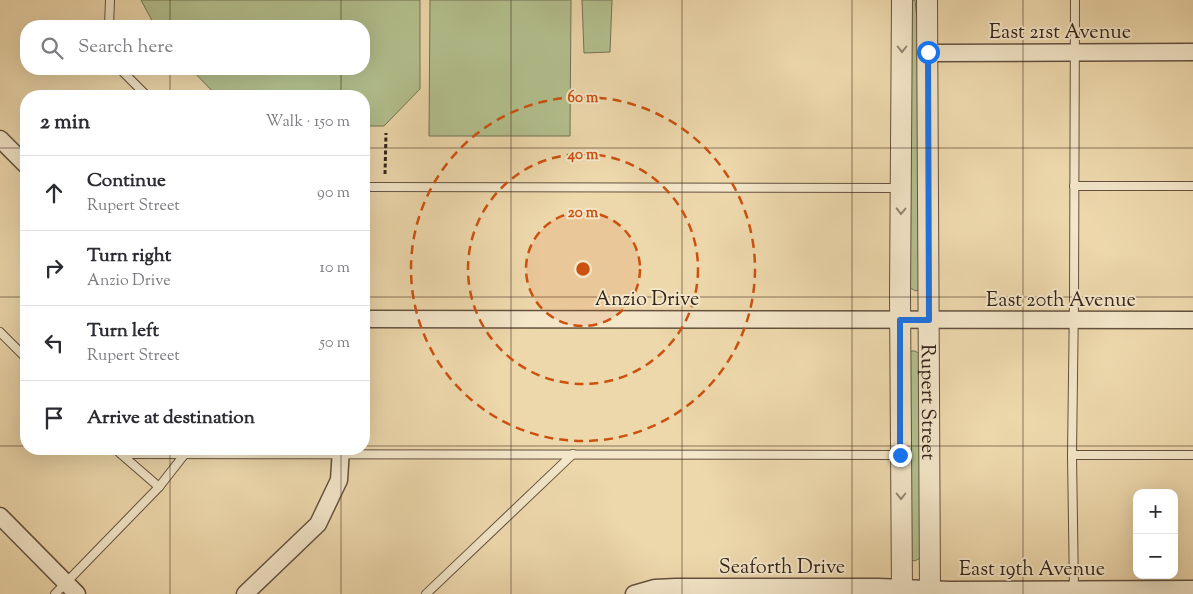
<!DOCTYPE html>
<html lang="en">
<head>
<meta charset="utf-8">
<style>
	:root { --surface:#fff; --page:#f2f2f3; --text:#2b2b33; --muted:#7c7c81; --line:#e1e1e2 }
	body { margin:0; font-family:"Sorts Mill Goudy",serif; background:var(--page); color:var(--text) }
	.controls { position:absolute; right:15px; bottom:15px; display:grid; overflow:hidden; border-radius:10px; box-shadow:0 5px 20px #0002 }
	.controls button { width:45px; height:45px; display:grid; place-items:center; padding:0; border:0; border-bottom:1px solid var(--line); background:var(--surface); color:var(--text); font:25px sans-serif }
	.stop { position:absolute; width:15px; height:15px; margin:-11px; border:4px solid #1a73e8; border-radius:50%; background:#fff }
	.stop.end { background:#1a73e8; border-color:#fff; box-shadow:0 1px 5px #0008 }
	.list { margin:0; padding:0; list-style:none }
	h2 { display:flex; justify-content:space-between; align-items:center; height:65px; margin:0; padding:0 20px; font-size:21px }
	h2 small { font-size:16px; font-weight:400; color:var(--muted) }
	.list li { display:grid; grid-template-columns:32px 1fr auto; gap:15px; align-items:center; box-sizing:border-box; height:75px; padding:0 20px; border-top:1px solid var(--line) }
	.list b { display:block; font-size:19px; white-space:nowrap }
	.list p { margin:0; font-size:16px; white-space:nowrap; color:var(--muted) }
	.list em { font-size:16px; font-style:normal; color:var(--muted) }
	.icon { flex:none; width:28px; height:28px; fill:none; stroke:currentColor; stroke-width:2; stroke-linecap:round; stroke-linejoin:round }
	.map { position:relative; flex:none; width:1193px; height:594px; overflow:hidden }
	.search { position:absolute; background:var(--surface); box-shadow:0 5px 20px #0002; left:20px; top:20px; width:350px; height:55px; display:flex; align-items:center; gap:12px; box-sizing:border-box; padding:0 18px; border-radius:20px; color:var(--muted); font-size:19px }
	.panel { position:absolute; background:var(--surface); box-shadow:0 5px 20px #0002; left:20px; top:90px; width:350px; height:365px; border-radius:20px }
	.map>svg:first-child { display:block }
	.green { fill:#b3c08e; stroke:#747254 }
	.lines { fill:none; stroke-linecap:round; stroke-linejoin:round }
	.service-casing { stroke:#64513f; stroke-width:10 }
	.minor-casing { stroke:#64513f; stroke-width:19 }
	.tertiary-casing { stroke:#64513f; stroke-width:22 }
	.path { stroke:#36241b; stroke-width:3; stroke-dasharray:4 2.5; stroke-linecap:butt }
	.service { stroke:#f3e6c9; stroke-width:8 }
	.minor { stroke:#f3e6c9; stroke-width:16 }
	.tertiary { stroke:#f3e6c9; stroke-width:20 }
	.oneway { stroke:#948572 }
	.route { stroke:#1a73e8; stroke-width:6 }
	.grid { fill:none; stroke:#36241b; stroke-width:1; stroke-opacity:0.55 }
	.ring { fill:none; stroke:#cd510e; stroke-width:2.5; stroke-dasharray:9 6 }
	.labels { text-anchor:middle; stroke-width:4; stroke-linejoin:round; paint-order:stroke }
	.street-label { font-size:20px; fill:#36241b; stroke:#f3e6c9 }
	.centre { fill:#cd510e; stroke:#f3e6c9; stroke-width:2.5 }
	.ring-label { font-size:15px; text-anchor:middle; font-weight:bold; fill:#cd510e; stroke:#f3e6c9; stroke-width:4; stroke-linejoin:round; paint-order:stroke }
</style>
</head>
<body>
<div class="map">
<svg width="1193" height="594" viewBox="0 0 1193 594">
	<rect width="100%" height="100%" fill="#edd8ac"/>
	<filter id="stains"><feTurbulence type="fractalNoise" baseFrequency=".004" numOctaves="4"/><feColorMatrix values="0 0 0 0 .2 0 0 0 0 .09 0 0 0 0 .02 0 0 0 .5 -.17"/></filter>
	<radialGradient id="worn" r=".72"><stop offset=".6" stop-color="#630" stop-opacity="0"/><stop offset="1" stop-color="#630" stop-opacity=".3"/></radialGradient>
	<g class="green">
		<polygon points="141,0 420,0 420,89 384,126 364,126 364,96 217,96 191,69 364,69 364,26 155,26"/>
		<polygon points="430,0 571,0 570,136 429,136"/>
		<polygon points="582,0 612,0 610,52 584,53"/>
		<polygon points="910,0 915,0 918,30 920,289 916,291 910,288"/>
		<polygon points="912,351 915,351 920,354 920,558 915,561 911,560 909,353"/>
	</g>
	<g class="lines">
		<g class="service-casing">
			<g id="service">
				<polyline points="109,26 110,0"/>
				<polyline points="120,69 147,96"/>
				<polyline points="1074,186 1193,186"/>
				<polyline points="364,187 899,188"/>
				<polyline points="0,332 26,358"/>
				<polyline points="116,449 121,454 900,455"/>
				<polyline points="121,454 159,487"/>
				<polyline points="1072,455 1193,455"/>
				<polyline points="1074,590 1072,455 1074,299 1075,0"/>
				<polyline points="55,594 159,487 184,455"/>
				<polyline points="426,594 573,454"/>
			</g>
		</g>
		<g class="minor-casing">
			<g id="minor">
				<polyline points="928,53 1193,52"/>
				<polyline points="0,139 26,165"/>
				<polyline points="364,319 1193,320"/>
				<polyline points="0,516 77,594"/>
				<polyline points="245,594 318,524 339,480 341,449"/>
				<polyline points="634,594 655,588 676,587 879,587 950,590 1193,589"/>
			</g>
		</g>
		<g class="tertiary-casing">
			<g id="tertiary">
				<path id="s1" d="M927,0L930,594"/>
				<polyline points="902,594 900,297 902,0"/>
			</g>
		</g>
		<polyline class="path" points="385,174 386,133"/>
		<use href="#service" class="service"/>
		<use href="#minor" class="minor"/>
		<use href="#tertiary" class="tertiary"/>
	</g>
	<defs><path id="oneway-chevron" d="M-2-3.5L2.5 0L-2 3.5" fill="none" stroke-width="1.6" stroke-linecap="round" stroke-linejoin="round" transform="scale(1.25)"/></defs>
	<g class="oneway">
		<use href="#oneway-chevron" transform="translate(902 49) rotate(90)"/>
		<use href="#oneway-chevron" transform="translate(901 211) rotate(91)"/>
		<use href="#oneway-chevron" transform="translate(901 496) rotate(90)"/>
	</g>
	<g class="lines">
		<polyline class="route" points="900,455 900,320 929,320 928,52"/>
	</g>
	<path class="grid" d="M170,0V26M341,0V26M511,0V594M682,0V594M852,0V594M1023,0V594M170,69V96M341,69V96M0,148H26M364,148H1193M0,297H26M364,297H1193M0,446H26M364,446H1193M170,449V594M341,449V594"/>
	<circle cx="583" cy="269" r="57" fill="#cd510e" fill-opacity=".12"/>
	<g class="ring">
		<circle cx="583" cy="269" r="57"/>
		<circle cx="583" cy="269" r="115"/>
		<circle cx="583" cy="269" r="172"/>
	</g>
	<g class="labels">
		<g class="street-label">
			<text x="1060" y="38">East 21st Avenue</text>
			<text x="647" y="305">Anzio Drive</text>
			<text x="1061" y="306">East 20th Avenue</text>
			<text dy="7" stroke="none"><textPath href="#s1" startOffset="402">Rupert Street</textPath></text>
			<text x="782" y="573">Seaforth Drive</text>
			<text x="1032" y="575">East 19th Avenue</text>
		</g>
	</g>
	<circle cx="583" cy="269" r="8" class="centre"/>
	<g class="ring-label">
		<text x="583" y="102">60 m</text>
		<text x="583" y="159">40 m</text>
		<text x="583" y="217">20 m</text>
	</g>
	<rect width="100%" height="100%" filter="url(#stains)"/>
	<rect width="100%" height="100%" fill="url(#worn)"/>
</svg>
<div class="controls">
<button>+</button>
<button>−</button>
</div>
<div class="stop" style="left:928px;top:52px"></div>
<div class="stop end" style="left:900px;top:455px"></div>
<div class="search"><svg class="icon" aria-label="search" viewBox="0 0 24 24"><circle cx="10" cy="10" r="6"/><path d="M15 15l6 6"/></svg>Search here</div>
<section class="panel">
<h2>2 min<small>Walk · 150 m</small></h2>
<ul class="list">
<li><svg class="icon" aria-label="ahead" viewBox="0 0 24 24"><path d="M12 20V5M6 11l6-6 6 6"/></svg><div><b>Continue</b><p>Rupert Street</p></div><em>90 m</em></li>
<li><svg class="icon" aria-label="right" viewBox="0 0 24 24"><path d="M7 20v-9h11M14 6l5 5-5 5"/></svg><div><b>Turn right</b><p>Anzio Drive</p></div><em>10 m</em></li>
<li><svg class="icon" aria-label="left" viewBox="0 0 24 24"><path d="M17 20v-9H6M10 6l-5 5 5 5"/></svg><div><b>Turn left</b><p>Rupert Street</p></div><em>50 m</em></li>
<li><svg class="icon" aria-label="arrive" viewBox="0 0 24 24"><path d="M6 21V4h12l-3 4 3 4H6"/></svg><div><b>Arrive at destination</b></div></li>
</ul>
</section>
</div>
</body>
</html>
